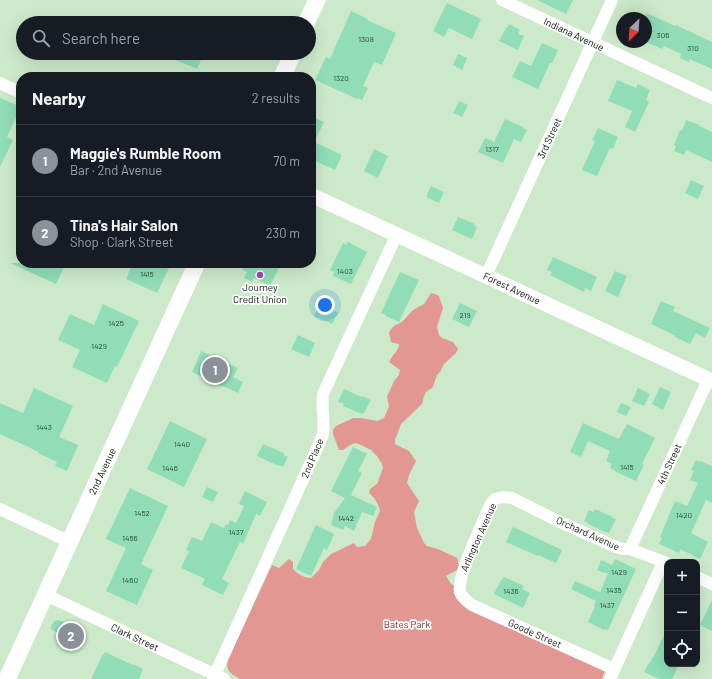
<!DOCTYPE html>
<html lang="en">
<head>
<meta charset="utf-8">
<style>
	:root { --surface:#171b24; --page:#242831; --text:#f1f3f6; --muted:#9ea1a6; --line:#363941; --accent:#8c9099 }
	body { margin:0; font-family:Barlow,sans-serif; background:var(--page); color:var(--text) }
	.controls { position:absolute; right:12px; bottom:12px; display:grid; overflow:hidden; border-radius:8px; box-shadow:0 4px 16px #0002 }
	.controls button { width:36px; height:36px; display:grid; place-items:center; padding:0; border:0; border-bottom:1px solid var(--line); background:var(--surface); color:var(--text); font:20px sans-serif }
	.compass { position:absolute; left:616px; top:12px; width:36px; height:36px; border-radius:50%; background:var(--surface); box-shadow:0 4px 16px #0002; rotate:205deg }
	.you { position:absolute; left:325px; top:305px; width:14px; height:14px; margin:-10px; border:3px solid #fff; border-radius:50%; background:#1a73e8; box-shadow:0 0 0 6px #1a73e833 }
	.badge { display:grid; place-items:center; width:26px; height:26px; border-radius:50%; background:var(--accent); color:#fff; font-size:13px; font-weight:700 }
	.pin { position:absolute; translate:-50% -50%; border:2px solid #fff; box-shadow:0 1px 4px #0006 }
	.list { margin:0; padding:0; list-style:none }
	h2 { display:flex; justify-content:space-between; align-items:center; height:52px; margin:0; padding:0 16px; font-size:17px }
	h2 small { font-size:13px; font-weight:400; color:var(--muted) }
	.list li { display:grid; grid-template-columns:26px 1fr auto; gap:12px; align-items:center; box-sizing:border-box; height:72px; padding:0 16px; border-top:1px solid var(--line) }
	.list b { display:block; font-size:15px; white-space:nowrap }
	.list p { margin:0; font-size:13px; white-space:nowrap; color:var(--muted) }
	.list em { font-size:13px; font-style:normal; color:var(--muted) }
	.icon { flex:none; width:22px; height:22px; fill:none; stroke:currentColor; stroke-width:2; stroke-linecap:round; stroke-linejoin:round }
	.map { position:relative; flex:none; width:712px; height:679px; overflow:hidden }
	.search { position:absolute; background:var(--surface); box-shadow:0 4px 16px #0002; left:16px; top:16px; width:300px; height:44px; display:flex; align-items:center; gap:10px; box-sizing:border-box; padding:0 14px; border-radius:22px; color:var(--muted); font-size:15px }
	.panel { position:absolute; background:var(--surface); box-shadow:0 4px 16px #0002; left:16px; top:72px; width:300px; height:196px; border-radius:16px }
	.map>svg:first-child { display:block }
	.green { fill:#e29793 }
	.building { fill:#90ddb8 }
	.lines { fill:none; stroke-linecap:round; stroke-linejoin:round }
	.minor { stroke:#fff; stroke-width:12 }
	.tertiary { stroke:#fff; stroke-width:15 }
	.secondary { stroke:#fff; stroke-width:17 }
	.poi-dot { fill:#a346b0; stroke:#fff; stroke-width:1.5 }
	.labels { text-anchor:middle; stroke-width:3.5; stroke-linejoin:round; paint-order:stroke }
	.number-label { font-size:8px; fill:#2c4736 }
	.street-label { font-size:10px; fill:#0b150a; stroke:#fff }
	.poi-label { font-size:10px; fill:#0b150a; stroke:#fff }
	.park-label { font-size:10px; fill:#832a2c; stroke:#fff }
</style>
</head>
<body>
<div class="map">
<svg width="712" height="679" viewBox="0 0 712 679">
	<rect width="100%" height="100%" fill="#cceaca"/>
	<path class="green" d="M431,293L435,294L439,296L443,308L437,327L439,335L442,338L453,342L458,349L456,353L444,364L440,372L437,375L433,387L426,392L424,396L422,404L401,424L395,440V444L409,451L416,461L409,475L407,483L419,501L414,512L417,528L424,543L427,546L438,549L457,558L459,566L457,570L446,576L451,584L455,586L456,590L605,671L602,679H240C231,674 225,671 228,659L272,565L279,568L289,559L293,562V569C298,574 304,578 311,578L319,570L323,562L331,554L354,543L357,547L365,546L371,539L375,522L380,511L379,507L375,499L369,493L370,489L377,484L383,468L382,464L377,456L371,450L359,444L355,443L350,445L343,450H339L333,434V430L336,426L353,418H361L377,421L384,418L389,406L387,397L394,381L399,375L400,370L389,362C392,355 399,351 399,344L391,342L389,333L391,329L394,326L402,322L413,310L424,304Z"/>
	<g class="building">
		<polygon points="537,0 573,0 566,14"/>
		<polygon points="447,3 481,19 472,39 449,28 444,37 433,31"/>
		<polygon points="351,11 368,19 367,20 396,33 382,65 374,62 363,86 368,88 362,100 358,98 357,99 315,80 326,57 330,59"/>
		<polygon points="646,13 675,26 676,25 712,42 712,69 690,59 689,62 680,58 681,54 664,46 662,49 646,42"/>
		<polygon points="509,24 520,30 518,34 524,36 518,50 499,41 506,28 507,28"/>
		<polygon points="542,43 558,50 552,63 550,63 538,89 512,77 520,61 531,66"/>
		<polygon points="159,53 204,53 197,69"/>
		<polygon points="458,54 467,58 462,70 453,65"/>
		<polygon points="617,80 636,88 638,84 650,90 646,100 649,102 635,132 625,127 632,111 608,101"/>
		<polygon points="0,98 21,107 7,137 13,140 0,167"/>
		<polygon points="459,101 468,105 462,117 453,113"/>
		<polygon points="311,116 324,122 314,142 342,155 335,170 311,159"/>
		<polygon points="505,119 523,127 523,128 527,130 521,142 514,139 503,163 478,152 485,138 494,142"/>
		<polygon points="686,120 700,125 699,126 712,132 712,162 686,150 684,155 674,151 676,146 674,145 680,130 682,131"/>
		<polygon points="598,128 618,137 613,149 610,148 597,176 582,170 595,141 592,140"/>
		<polygon points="374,149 388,156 378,178 364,171"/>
		<polygon points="691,180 704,186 698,199 685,193"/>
		<polygon points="431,186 444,192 439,203 426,197"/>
		<polygon points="458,217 475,224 474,225 477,227 472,239 452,230"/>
		<polygon points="348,242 367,252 351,284 333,276 334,272 330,270 343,243 346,245"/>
		<polygon points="553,257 597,277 591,291 585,288 584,292 550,275 552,272 547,270"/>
		<polygon points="10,263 66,263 56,284"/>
		<polygon points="133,263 165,263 164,266 169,268 157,293 126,279"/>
		<polygon points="245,263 281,263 270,286 254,278 252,282 244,278 247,272 242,270"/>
		<polygon points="615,271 627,276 618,297 605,291"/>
		<polygon points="400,272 419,280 399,322 386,316 386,315 381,313"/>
		<polygon points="661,301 675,307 673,311 710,328 705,338 696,333 690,344 675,337 676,336 651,324 653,321 652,321"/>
		<polygon points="460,303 477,311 469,327 452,319"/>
		<polygon points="103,304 139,321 117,367 115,366 107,383 72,367 80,350 58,340 70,314 94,325"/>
		<polygon points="319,304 338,313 332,324 314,316"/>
		<polygon points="298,335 315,343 309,357 291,349"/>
		<polygon points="201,351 238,368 233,377 243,382 238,393 192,372"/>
		<polygon points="660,387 671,392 663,410 652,404"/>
		<polygon points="34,388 73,406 59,437 78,445 67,471 55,466 57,462 38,453 39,452 0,434 0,403 23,413"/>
		<polygon points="638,388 650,394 644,406 632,401"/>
		<polygon points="344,389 362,397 362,396 371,400 364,413 363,413 362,414 343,406 344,404 338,402"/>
		<polygon points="621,403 631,407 626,416 617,412"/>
		<polygon points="170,421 207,439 184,487 147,469"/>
		<polygon points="583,423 619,439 627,424 655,438 642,464 644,465 636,481 616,472 617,472 610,468 612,464 606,461 610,451 588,441 581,457 570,452"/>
		<polygon points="263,444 284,453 284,455 288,457 283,467 279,465 279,466 257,456"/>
		<polygon points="353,447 367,454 358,471 362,473 351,495 377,507 373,516 362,512 354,531 345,526 343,530 331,525 334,513 345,498 331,491"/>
		<polygon points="696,460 699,462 700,461 712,466 712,503 706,500 691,533 708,542 700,559 680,549 679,553 659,544 662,538 660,537 675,501 687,506 698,483 690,480 694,471 691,470"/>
		<polygon points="207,487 218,492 213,502 202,497"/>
		<polygon points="130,488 168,506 141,564 153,570 137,605 106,591 126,548 106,539"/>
		<polygon points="245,491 267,502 260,516 256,514 243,544 240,542 222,579 229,583 223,595 202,585 205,579 181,568 189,551 186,550 192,537 202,541 211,522 224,528 226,524 228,525 230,520 236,523 244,506 239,504"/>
		<polygon points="595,509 613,517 612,518 616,519 609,533 606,532 605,532 588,524 588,523 584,521 589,510 593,512"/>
		<polygon points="316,525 334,534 327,550 324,548 311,576 296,569"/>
		<polygon points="513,527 562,550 556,563 538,555 538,556 506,542"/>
		<polygon points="615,559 636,569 608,630 605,629 604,630 588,622 595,607 594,605 596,601 571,589 575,581 600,592 608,574 597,570 601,560 612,565"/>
		<polygon points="504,577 524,586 522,589 530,593 523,608 494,594 501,580 502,580"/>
		<polygon points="712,600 712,631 700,625"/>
		<polygon points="59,620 81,630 76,641 50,629 54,621"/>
		<polygon points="667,629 667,664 679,664 672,679 660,679 644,672 649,663 650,663 652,657 653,658"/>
		<polygon points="105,652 133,665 133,664 143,669 139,679 91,679 103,654 104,655"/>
	</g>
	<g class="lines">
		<g class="minor">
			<polyline points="502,0 712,98"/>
			<polyline points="0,83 21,93"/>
			<polyline points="486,276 612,0"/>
			<polyline points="0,509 70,542"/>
			<polyline points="630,549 708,380"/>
			<polyline points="697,577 712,584"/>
			<polyline points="46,595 224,679"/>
			<path d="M614,669L472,605C468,602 462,598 460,592C456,578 484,520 490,505L495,499L503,497L512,498L560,522L616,547L623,549H630L667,563"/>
			<path d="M213,679L319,444C320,441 322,437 323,434C325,421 321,407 323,394L397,234"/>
			<polyline points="610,679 663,562"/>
		</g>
		<polyline class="tertiary" points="311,195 712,381"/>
		<g class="secondary">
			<polyline points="306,23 317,0"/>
			<polyline points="282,77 293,53"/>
			<polyline points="7,679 197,263"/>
		</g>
	</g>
	<circle class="poi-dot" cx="260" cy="275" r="4"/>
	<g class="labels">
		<g class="number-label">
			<text x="663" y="38">306</text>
			<text x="366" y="42">1308</text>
			<text x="693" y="51">310</text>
			<text x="341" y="81">1320</text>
			<text x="492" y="152">1317</text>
			<text x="345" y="274">1403</text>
			<text x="147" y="277">1415</text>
			<text x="465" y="318">219</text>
			<text x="116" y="326">1425</text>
			<text x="99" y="349">1429</text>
			<text x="44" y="430">1443</text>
			<text x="182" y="447">1440</text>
			<text x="627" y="470">1415</text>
			<text x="170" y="471">1446</text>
			<text x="142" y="516">1452</text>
			<text x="684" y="518">1420</text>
			<text x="346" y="521">1442</text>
			<text x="236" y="535">1437</text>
			<text x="130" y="541">1456</text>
			<text x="619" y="575">1429</text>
			<text x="130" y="583">1460</text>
			<text x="614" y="593">1435</text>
			<text x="511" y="594">1436</text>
			<text x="607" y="608">1437</text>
		</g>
		<g class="street-label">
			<text transform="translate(574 34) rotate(25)" y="4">Indiana Avenue</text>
			<text transform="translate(549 138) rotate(-65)" y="4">3rd Street</text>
			<text transform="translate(512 288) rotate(25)" y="4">Forest Avenue</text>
			<text transform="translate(312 458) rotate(-67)" y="4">2nd Place</text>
			<text transform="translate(669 464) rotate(-65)" y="4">4th Street</text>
			<text transform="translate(102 471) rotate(-65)" y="4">2nd Avenue</text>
			<text transform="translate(588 533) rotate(24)" y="4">Orchard Avenue</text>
			<text transform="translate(478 537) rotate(-66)" y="4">Arlington Avenue</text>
			<text transform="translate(535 633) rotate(24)" y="4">Goode Street</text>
			<text transform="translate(135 637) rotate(25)" y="4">Clark Street</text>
		</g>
		<g class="poi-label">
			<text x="260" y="291">Journey<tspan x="260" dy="12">Credit Union</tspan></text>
		</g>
		<g class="park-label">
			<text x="407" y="628">Bates Park</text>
		</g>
	</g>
</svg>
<div class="controls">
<button>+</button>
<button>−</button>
<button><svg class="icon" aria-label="locate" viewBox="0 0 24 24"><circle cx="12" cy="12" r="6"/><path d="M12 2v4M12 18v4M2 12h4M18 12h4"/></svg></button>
</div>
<svg class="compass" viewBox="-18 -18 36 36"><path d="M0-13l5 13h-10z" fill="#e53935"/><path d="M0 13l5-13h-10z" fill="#9ea1a6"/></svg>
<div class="you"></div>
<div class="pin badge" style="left:215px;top:370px">1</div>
<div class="pin badge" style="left:71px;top:636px">2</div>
<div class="search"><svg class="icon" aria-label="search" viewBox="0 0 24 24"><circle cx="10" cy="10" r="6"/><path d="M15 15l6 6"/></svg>Search here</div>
<section class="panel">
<h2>Nearby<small>2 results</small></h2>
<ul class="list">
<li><span class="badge">1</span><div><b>Maggie's Rumble Room</b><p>Bar · 2nd Avenue</p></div><em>70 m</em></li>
<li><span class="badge">2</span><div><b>Tina's Hair Salon</b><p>Shop · Clark Street</p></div><em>230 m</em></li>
</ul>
</section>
</div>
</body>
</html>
